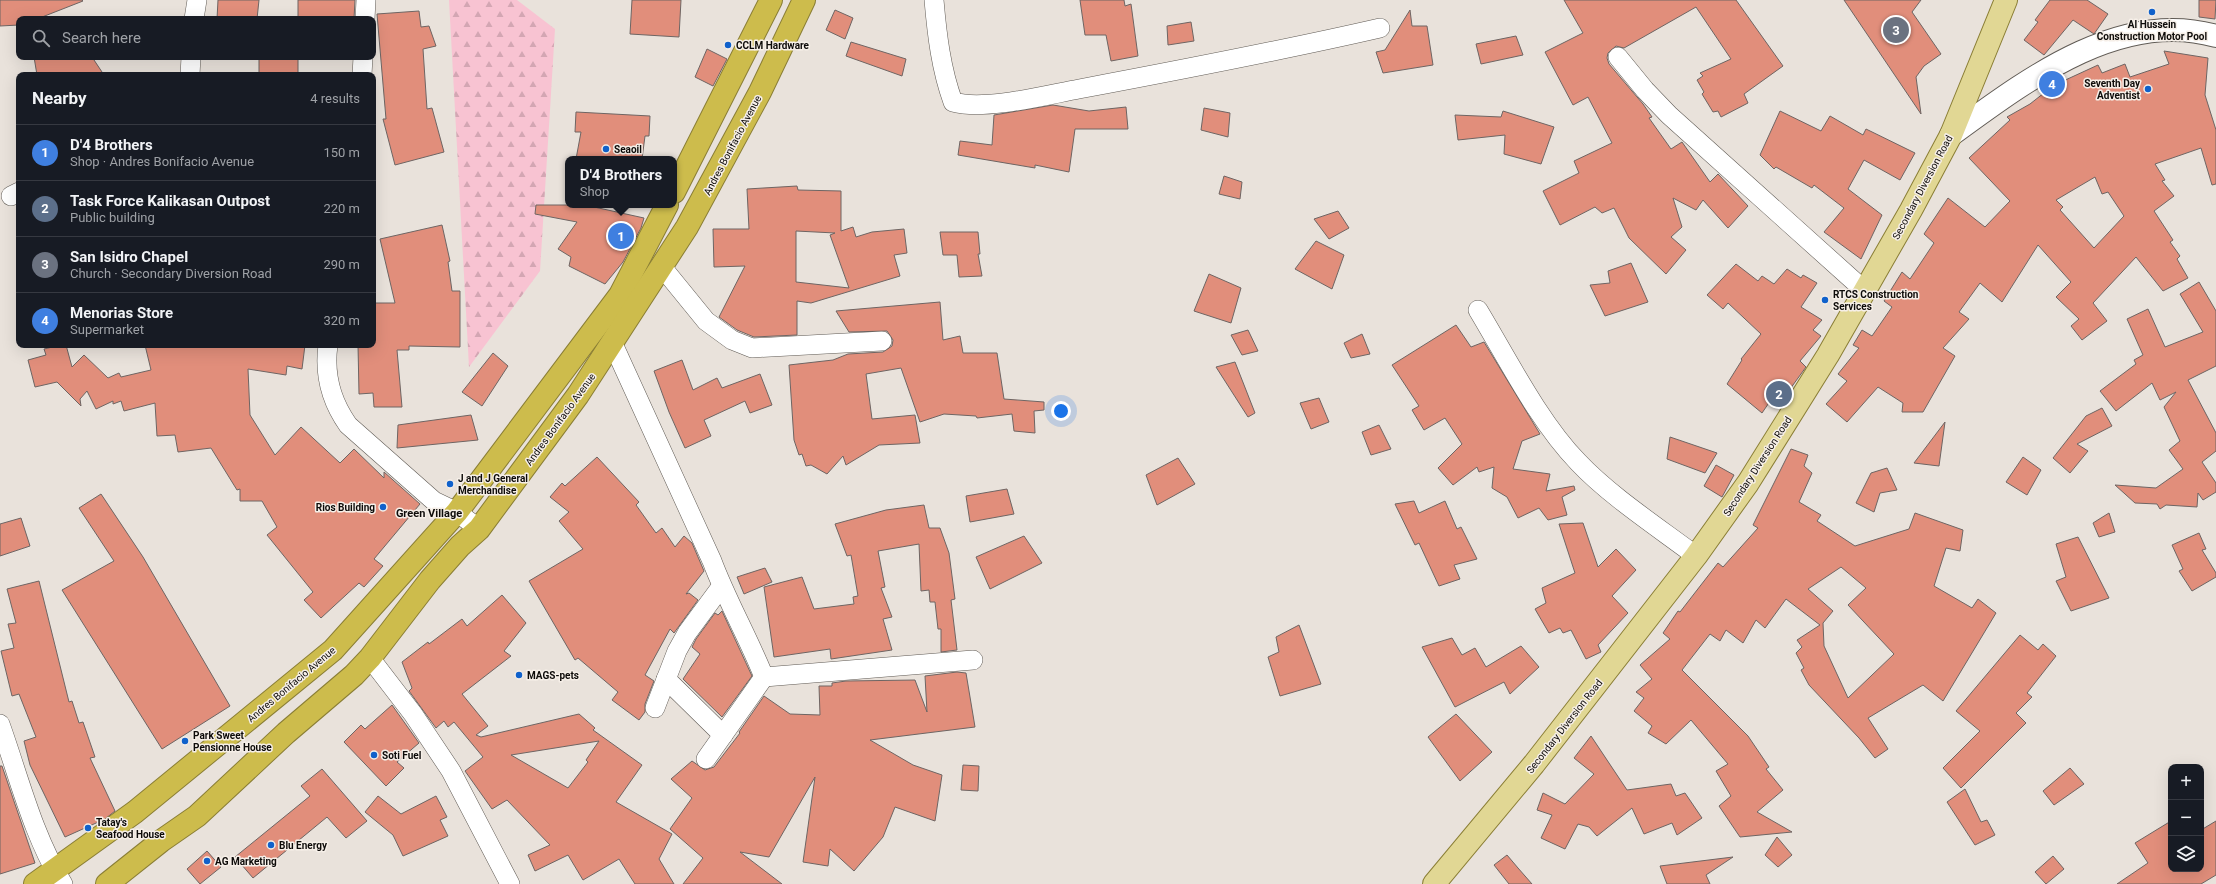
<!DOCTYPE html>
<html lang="en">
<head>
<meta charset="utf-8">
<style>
	:root { --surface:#171b24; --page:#242831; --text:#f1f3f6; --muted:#9ea1a6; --line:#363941; --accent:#8cb1e3 }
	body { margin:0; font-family:Roboto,sans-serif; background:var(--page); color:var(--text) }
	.controls { position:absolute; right:12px; bottom:12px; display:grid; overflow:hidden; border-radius:8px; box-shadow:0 4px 16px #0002 }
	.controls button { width:36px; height:36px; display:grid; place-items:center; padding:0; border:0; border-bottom:1px solid var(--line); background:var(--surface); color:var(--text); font:20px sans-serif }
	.you { position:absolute; left:1061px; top:411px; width:14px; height:14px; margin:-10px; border:3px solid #fff; border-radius:50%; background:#1a73e8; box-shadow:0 0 0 6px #1a73e833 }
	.badge { display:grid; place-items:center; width:26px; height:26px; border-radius:50%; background:var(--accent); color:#fff; font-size:13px; font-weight:700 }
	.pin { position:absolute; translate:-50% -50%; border:2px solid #fff; box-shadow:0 1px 4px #0006 }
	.popup { position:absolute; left:565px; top:156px; width:112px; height:52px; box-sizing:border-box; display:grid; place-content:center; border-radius:8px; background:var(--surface); filter:drop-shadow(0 1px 3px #0005); font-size:13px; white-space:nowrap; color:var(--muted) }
	.popup b { font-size:15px; color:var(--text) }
	.popup::after { content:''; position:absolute; left:50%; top:100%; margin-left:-8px; border:8px solid transparent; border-top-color:var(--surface) }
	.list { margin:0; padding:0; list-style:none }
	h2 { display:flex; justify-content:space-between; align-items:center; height:52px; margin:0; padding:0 16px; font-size:17px }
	h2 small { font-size:13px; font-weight:400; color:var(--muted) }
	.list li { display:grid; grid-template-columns:26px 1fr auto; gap:12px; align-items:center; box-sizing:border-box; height:56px; padding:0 16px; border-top:1px solid var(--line) }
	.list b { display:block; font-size:15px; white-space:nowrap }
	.list p { margin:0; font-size:13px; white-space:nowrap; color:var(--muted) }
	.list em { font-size:13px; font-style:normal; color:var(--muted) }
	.icon { flex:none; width:22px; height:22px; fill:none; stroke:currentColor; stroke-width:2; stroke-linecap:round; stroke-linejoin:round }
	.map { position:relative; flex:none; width:2216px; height:884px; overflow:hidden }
	.search { position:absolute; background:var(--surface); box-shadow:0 4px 16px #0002; left:16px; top:16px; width:360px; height:44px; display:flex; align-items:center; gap:10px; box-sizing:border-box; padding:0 14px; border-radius:8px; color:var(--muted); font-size:15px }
	.panel { position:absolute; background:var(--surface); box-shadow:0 4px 16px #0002; left:16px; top:72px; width:360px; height:276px; border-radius:8px }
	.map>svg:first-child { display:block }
	.forest { fill:url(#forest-firs) }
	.building { fill:#e18e7b; stroke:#6e6563; fill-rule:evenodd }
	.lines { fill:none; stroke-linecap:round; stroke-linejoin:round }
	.street-casing { stroke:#605b55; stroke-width:20 }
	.secondary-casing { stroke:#605b55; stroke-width:24 }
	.primary-casing { stroke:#8a7e35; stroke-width:24 }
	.highway-casing { stroke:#8a7e35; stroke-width:24 }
	.street { stroke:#fff; stroke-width:19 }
	.secondary { stroke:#fff; stroke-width:22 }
	.primary { stroke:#e1d794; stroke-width:22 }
	.highway { stroke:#cdbc4c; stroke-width:22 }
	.poi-dot { fill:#1061cb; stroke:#f6efe8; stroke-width:1.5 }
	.labels { text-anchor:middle; stroke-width:3; stroke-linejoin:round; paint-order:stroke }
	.poi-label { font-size:10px; font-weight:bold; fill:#0d0b09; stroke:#f6efe8; text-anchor:start }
	.street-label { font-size:10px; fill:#0d0b09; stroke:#f6efe8 }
	.neighbourhood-label { font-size:11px; font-weight:bold; fill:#0d0b09; stroke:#f6efe8 }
</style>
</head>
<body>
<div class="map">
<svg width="2216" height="884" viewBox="0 0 2216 884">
	<defs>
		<pattern id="forest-firs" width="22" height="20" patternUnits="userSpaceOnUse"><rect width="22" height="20" fill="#f8c3d2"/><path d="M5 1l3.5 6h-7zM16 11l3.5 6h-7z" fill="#d3a6b3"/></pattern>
	</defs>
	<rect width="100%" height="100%" fill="#e9e2db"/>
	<polygon class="forest" points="449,0 517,0 555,29 540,271 469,367"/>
	<g class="building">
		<polygon points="0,0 82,0 83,1 37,19 19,19 19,25 0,26"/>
		<polygon points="218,0 259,0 257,19 217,19"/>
		<polygon points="298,0 355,0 354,19 298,19"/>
		<polygon points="632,0 681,0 679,37 630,34"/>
		<polygon points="1080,0 1124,0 1125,6 1131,4 1138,56 1111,61 1106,35 1085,35"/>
		<polygon points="1564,0 1736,0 1783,66 1744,94 1748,103 1721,117 1718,111 1713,112 1702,94 1704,92 1697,80 1703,76 1700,73 1731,59 1696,7 1624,48 1616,46 1608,53 1607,58 1609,64 1643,104 1652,117 1649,118 1671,149 1682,142 1710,182 1718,174 1748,206 1728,228 1703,200 1696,210 1673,198 1682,227 1671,237 1686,250 1666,274 1629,238 1614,208 1602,213 1595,207 1560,225 1543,191 1579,173 1574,161 1612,143 1588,97 1573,105 1545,52 1583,33"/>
		<polygon points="1844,0 1921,0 1912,12 1941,54 1924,66 1916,77 1921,114"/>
		<polygon points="2050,0 2087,0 2108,14 2094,34 2073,20 2044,55 2024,40 2038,22 2035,20"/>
		<polygon points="2199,0 2216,0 2215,19 2199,17"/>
		<polygon points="835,10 853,18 845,39 826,30"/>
		<polygon points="1410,10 1412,26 1427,26 1433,65 1383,73 1376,52 1385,50"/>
		<polygon points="419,11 421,27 429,26 436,46 423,49 427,109 432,108 444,152 395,165 383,119 386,119 377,14"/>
		<polygon points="1191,22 1194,41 1168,45 1167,26"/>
		<polygon points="1516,36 1523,55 1481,64 1476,44"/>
		<polygon points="851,42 906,59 902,76 846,56"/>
		<polygon points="707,49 727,59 713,86 695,77"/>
		<path d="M2164,51L2208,58L2205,95L2216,130V184L2212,185L2201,148L2155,164L2165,180L2162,181L2174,196L2154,211L2173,240L2170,242L2180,256L2177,259L2188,278L2163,291L2136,257L2093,303L2107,321L2082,340L2071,326L2079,319L2056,297L2071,282L2038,245L2002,302L1980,283L1959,312L1969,319L1943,348L1955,356L1923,412H1902L1903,403L1878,387L1847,422L1826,404L1847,381L1838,374L1859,348L1853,345L1862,330L1872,336L1892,307L1884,301L1902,272L1910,279L1934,243L1924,234L1948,198L1985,227L2010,201L1969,158L2010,120L2007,117L2030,104L2049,89L2048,88L2098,65L2102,73L2125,64L2130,77L2169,64ZM2095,177L2102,194L2108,192L2124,216L2094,248L2060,210L2063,207L2056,200Z"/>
		<polygon points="34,57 92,57 104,75 37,75"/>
		<rect x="259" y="57" width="39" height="18"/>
		<polygon points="1053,105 1089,111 1126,107 1128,129 1075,129 1069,172 1035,165 1035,168 958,155 960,141 992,145 994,115"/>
		<polygon points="1204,108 1230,113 1228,137 1201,130"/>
		<polygon points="1503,111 1554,127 1541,164 1504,154 1505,135 1458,140 1455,115 1501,117"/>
		<polygon points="1780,111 1821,131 1830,116 1863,135 1866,129 1915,153 1900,180 1864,160 1848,189 1882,215 1861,259 1824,232 1844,208 1814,185 1812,188 1776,167 1774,169 1760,155"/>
		<polygon points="576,112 650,116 649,136 645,136 642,159 576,159 581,132 575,132"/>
		<polygon points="1224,176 1242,182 1240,199 1219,194"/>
		<path d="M797,186L798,190L841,191V231L853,227L856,237L872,232L904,229L907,253L894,255L900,276L811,303L797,301V335L754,337L737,330L719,317L745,266L714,267L713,229H749L747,189ZM796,231L835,233L830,235L849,288L796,282Z"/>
		<polygon points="536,205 585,205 644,218 641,228 623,262 605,284 569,266 571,257 558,249 577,222 535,214"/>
		<polygon points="1338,211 1349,228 1329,239 1314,219"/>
		<polygon points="442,225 450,261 448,262 452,291 460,291 460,347 409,346 409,350 397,350 402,407 374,407 373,393 359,394 358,345 373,345 373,303 395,303 380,239"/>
		<polygon points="940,232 978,232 980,254 978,254 982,276 959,277 957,255 943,255"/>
		<polygon points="1316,241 1344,255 1332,289 1295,269"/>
		<polygon points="1631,263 1648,302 1605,316 1590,285 1610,283 1608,271"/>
		<polygon points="1736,264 1758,281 1762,276 1774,284 1787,269 1801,278 1803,275 1817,283 1801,307 1822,320 1813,330 1821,336 1800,361 1806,367 1785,396 1777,391 1762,413 1727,384 1742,360 1741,359 1761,334 1728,303 1723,309 1707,295"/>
		<polygon points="1209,274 1241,288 1231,323 1194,311"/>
		<polygon points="2199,282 2216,311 2216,366 2188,380 2216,433 2216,451 2202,462 2216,483 2216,492 2203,500 2198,493 2197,507 2166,505 2160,509 2157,504 2135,503 2115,485 2156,488 2183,469 2169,450 2180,441 2164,407 2176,392 2160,400 2152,383 2116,411 2100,391 2136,364 2134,360 2143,355 2127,319 2148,309 2165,347 2203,332 2180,294"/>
		<polygon points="940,302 943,340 960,336 963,353 997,353 1004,399 1044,402 1044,410 1034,411 1035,433 1014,431 1012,414 977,418 976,416 944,414 920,422 901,368 866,374 872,419 915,415 920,443 879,445 846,465 843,456 827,474 811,465 806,466 802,454 799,455 794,440 789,365 833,360 848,354 883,352 892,346 893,340 887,331 849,332 836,311"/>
		<polygon points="1456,325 1471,347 1484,342 1540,434 1522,441 1513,469 1550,474 1546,491 1574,486 1575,490 1562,497 1567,515 1548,520 1539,508 1518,518 1507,497 1492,488 1494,467 1479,472 1477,467 1453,485 1438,468 1462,444 1445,418 1424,430 1412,410 1419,406 1392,365"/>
		<polygon points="1248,330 1258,351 1242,355 1231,335"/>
		<polygon points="1362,334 1370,354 1351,358 1344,343"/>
		<polygon points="61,345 66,345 72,367 84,355 108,378 119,373 121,377 151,370 145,345 305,345 302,369 287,366 286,375 248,369 250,415 275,455 301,427 340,463 354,449 384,478 384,472 420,504 374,559 383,566 364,587 359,583 321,618 304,600 313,592 267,535 277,527 262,501 240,501 240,489 237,490 211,448 178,452 175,435 157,436 155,403 124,411 121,401 113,404 113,401 96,409 87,391 80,399 81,406 57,382 35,387 28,360 46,355 44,349"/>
		<polygon points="493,353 508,366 482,406 462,392"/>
		<polygon points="682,360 693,390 717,378 722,388 760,374 772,405 750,413 745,401 704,420 711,436 685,448 669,412 654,371"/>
		<polygon points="1235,362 1255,413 1248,417 1216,367"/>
		<polygon points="1319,398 1329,422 1311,429 1300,403"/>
		<polygon points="2102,408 2112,426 2077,444 2088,451 2070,473 2053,458 2086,416"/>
		<polygon points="471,415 478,440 397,448 398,425"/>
		<polygon points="1945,422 1939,466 1914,463"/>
		<polygon points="1379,425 1391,449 1371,455 1362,432"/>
		<polygon points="1670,437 1717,453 1705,473 1667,459"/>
		<path d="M1791,449L1808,455L1804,466L1812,473L1799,502L1821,515L1817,521L1855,546L1909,529L1915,513L1963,530L1960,551L1946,548L1934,586L1972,608L1978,599L1996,613L1943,701L1923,685L1868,718L1888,749L1875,758L1859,738L1809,685L1801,670L1804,668L1796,653L1802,647L1797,640L1820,625L1786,599L1765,628L1756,620L1743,643L1726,630L1720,641L1710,634L1682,670L1748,736L1769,767L1766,769L1783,790L1757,812L1792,832L1740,837L1719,806L1731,796L1716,771L1728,764L1691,720L1666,744L1648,733L1652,726L1634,711L1644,698L1636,692L1652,679L1640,665L1670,639L1663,633L1678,611L1680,612L1718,563L1723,567L1758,528L1753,525ZM1841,567L1866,588L1848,605L1894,654L1848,698L1824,646L1823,623L1833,611L1808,589Z"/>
		<polygon points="597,457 639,502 636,505 656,533 662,528 675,547 684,536 692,543 704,571 686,594 689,593 698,600 674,633 670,629 645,675 654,681 645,704 645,712 639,720 612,700 618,692 578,658 575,660 529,581 583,549 559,521 569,512 550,497 562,483 565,486"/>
		<polygon points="2023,457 2041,470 2027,495 2006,482"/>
		<polygon points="1178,458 1195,484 1157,505 1146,475"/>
		<polygon points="1716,465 1734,475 1722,497 1704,486"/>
		<polygon points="1887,468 1897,490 1880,493 1874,512 1856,503 1871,473"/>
		<polygon points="1007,489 1014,514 970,522 966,496"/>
		<polygon points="101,494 143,557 230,706 162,749 62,590 114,561 79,508"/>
		<polygon points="1414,501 1419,513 1445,501 1457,529 1461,527 1477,559 1454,565 1460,579 1439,586 1419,543 1415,545 1395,504"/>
		<polygon points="924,505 929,528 940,528 949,553 955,599 951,600 957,650 941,652 941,629 938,629 935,602 930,602 929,590 921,591 919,544 878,551 885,587 881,588 892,617 883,619 892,650 831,659 830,649 774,657 764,587 802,577 814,609 854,604 853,597 858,596 851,555 847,556 835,524 886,510"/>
		<polygon points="2109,513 2115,532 2099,537 2093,523"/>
		<polygon points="21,518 30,546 0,556 0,524"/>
		<polygon points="1583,523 1598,567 1616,549 1636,570 1612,596 1628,613 1598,645 1601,652 1586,659 1571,630 1563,633 1560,628 1549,633 1535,609 1546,603 1542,588 1575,573 1559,524"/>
		<polygon points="2199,533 2206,549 2202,550 2216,573 2216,577 2192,591 2179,571 2183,569 2172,545"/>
		<polygon points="1024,536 1042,563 990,589 976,557"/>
		<polygon points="2078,537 2109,598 2071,611 2056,581 2066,577 2056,544"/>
		<polygon points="765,568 772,582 744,594 737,577"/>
		<polygon points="39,581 69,702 72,701 79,723 83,722 95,757 90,758 115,811 105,819 65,837 30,765 24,741 36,737 19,694 12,696 1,651 14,648 8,624 16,623 7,589"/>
		<path d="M502,595L526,623L504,651L511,656L462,694L488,726L476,735L481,737L579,714L595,728L593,730L642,765L616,802L672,834L659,859L674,884H635L619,859L583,880L568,855L535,871L528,855L550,845L507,800L492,809L465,771L483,757L454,722L448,727L444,721L436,728L409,691L412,688L402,662L428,642L429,644L462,619L467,626ZM599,741L586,760L588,762L568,788L511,755Z"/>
		<polygon points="722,611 752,676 722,717 683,679 700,654 692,647 696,639 715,613 718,615"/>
		<polygon points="1299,625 1321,684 1280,696 1268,657 1279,652 1276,637"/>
		<polygon points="2020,635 2038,650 2043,644 2056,656 2027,693 2032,697 2016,713 2026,723 1961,788 1943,768 1980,731 1956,711"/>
		<polygon points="1452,638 1462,655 1475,648 1486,667 1521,646 1539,667 1510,694 1504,682 1455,707 1422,647"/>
		<polygon points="957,672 966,673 975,727 870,740 913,765 942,775 935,821 895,807 883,837 854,871 830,849 828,866 803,862 815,777 769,857 740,852 782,884 683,884 703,858 670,829 692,798 671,779 692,761 705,770 714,767 740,733 739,732 764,696 790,714 820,715 819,686 832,686 832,683 846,681 915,680 927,712 925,676"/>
		<polygon points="392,705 419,743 397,762 404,768 386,786 344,742 361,725 365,729"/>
		<polygon points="1456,714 1492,752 1460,781 1428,737"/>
		<polygon points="1591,736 1627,790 1671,784 1676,796 1685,793 1702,818 1677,835 1672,823 1644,834 1632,808 1597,836 1589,827 1578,824 1565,849 1541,838 1552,815 1537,810 1543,793 1565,804 1594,774 1574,758"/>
		<polygon points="963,765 979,766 978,791 961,790"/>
		<polygon points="0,766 2,766 35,863 0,874"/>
		<polygon points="2070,768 2084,784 2054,805 2043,791"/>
		<polygon points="322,769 367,821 346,838 327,817 253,878 235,857 310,796 301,786"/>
		<polygon points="1965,789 1981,822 1987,820 1995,835 1975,845 1947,802"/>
		<polygon points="378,796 401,814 436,796 447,817 440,820 448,836 403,856 393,835 365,812"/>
		<polygon points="2171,821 2171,869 2201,869 2201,830 2216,821 2216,875 2201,884 2117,884 2148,863 2135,843"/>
		<polygon points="1777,837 1792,855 1778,867 1765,855"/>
		<polygon points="207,851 221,867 200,884 187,869"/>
		<polygon points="1507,855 1518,868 1532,884 1509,884 1494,865"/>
		<polygon points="2053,856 2064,869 2046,884 2035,872"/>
		<polygon points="1733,857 1706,875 1710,884 1667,884 1660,866"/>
	</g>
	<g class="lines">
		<g class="street-casing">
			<g id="street">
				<path d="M934,0C937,35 941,69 953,102C985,111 1046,95 1079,89C1180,70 1280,51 1380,28"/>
				<polyline points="194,19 197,0"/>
				<polyline points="365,19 366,0"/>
				<polyline points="1618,57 1645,90 1669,115 1865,291"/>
				<polyline points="190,75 191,57"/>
				<polyline points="362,75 363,57"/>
				<polyline points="11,196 19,192"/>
				<polyline points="662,267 706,321 732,340 752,348 882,341"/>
				<path d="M1478,310C1507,358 1539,422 1578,462C1610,496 1659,528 1696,556"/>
				<path d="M613,344L712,561C727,601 748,637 764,677L973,660"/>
				<path d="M328,345C324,374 331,401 348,425L434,501L457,512L479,529"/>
				<polyline points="370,658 413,714 451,771 510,884"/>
				<polyline points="666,679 723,735"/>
				<polyline points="655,708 677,651 687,633 721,587"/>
				<path d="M0,724C19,777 33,836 63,884"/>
				<polyline points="706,759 764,677"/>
			</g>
		</g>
		<g class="secondary-casing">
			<path id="secondary" d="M1951,135C2024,82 2119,8 2216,36"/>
		</g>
		<g class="primary-casing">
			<polyline id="primary" points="1434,884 1534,764 1696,556 1748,483 1828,355 1911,210 1951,135 2006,0"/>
		</g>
		<g class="highway-casing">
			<g id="highway">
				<polyline points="674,192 771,0"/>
				<polyline points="35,884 135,812 333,650 457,512 620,295 667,205"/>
				<polyline points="107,884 161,841 197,816 286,733 354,675 370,658 430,580 460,546 479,529 578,395 687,227 760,92 804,0"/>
			</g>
		</g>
		<use href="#street" class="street"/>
		<use href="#secondary" class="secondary"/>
		<use href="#primary" class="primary"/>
		<use href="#highway" class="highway"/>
	</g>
	<g class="poi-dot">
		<circle cx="2152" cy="12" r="4"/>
		<circle cx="728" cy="45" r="4"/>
		<circle cx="2148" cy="89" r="4"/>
		<circle cx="606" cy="149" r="4"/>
		<circle cx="1825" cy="300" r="4"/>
		<circle cx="450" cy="484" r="4"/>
		<circle cx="383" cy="507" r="4"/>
		<circle cx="519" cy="675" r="4"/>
		<circle cx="185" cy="741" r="4"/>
		<circle cx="374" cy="755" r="4"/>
		<circle cx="88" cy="828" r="4"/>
		<circle cx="271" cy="845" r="4"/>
		<circle cx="207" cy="861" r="4"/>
	</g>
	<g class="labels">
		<g class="poi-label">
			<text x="2152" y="28" text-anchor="middle">Al Hussein<tspan x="2152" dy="12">Construction Motor Pool</tspan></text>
			<text x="736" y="49">CCLM Hardware</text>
			<text x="2140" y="87" text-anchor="end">Seventh Day<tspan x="2140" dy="12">Adventist</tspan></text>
			<text x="614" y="153">Seaoil</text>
			<text x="1833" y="298">RTCS Construction<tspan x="1833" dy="12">Services</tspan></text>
			<text x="458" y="482">J and J General<tspan x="458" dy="12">Merchandise</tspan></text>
			<text x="375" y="511" text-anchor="end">Rios Building</text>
			<text x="527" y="679">MAGS-pets</text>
			<text x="193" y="739">Park Sweet<tspan x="193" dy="12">Pensionne House</tspan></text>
			<text x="382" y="759">Soti Fuel</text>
			<text x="96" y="826">Tatay's<tspan x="96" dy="12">Seafood House</tspan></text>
			<text x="279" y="849">Blu Energy</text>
			<text x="215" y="865">AG Marketing</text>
		</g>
		<g class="street-label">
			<text transform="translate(732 145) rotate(-62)" y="4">Andres Bonifacio Avenue</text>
			<text transform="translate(1922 187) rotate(-62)" y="4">Secondary Diversion Road</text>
			<text transform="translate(560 419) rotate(-54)" y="4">Andres Bonifacio Avenue</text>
			<text transform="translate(1757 466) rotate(-57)" y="4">Secondary Diversion Road</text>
			<text transform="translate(291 684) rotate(-40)" y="4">Andres Bonifacio Avenue</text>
			<text transform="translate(1564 726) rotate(-52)" y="4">Secondary Diversion Road</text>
		</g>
		<g class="neighbourhood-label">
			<text x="429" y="517">Green Village</text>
		</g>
	</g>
</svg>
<div class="controls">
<button>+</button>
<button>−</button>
<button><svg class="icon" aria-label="layers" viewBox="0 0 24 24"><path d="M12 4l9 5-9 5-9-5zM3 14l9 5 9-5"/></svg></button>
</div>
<div class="you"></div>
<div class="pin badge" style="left:621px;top:236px;background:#3f7fe0">1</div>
<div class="popup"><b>D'4 Brothers</b>Shop</div>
<div class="pin badge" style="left:1779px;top:394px;background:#5c6f8a">2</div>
<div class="pin badge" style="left:1896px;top:30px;background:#6b7280">3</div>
<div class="pin badge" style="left:2052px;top:84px;background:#3f7fe0">4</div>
<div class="search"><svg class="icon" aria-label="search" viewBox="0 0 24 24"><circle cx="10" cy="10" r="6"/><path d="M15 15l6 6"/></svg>Search here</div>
<section class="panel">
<h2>Nearby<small>4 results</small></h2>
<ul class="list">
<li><span class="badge" style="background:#3f7fe0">1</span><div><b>D'4 Brothers</b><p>Shop · Andres Bonifacio Avenue</p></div><em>150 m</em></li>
<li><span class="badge" style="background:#5c6f8a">2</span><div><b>Task Force Kalikasan Outpost</b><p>Public building</p></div><em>220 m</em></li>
<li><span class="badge" style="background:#6b7280">3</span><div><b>San Isidro Chapel</b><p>Church · Secondary Diversion Road</p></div><em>290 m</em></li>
<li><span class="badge" style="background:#3f7fe0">4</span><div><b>Menorias Store</b><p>Supermarket</p></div><em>320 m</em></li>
</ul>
</section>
</div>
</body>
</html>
